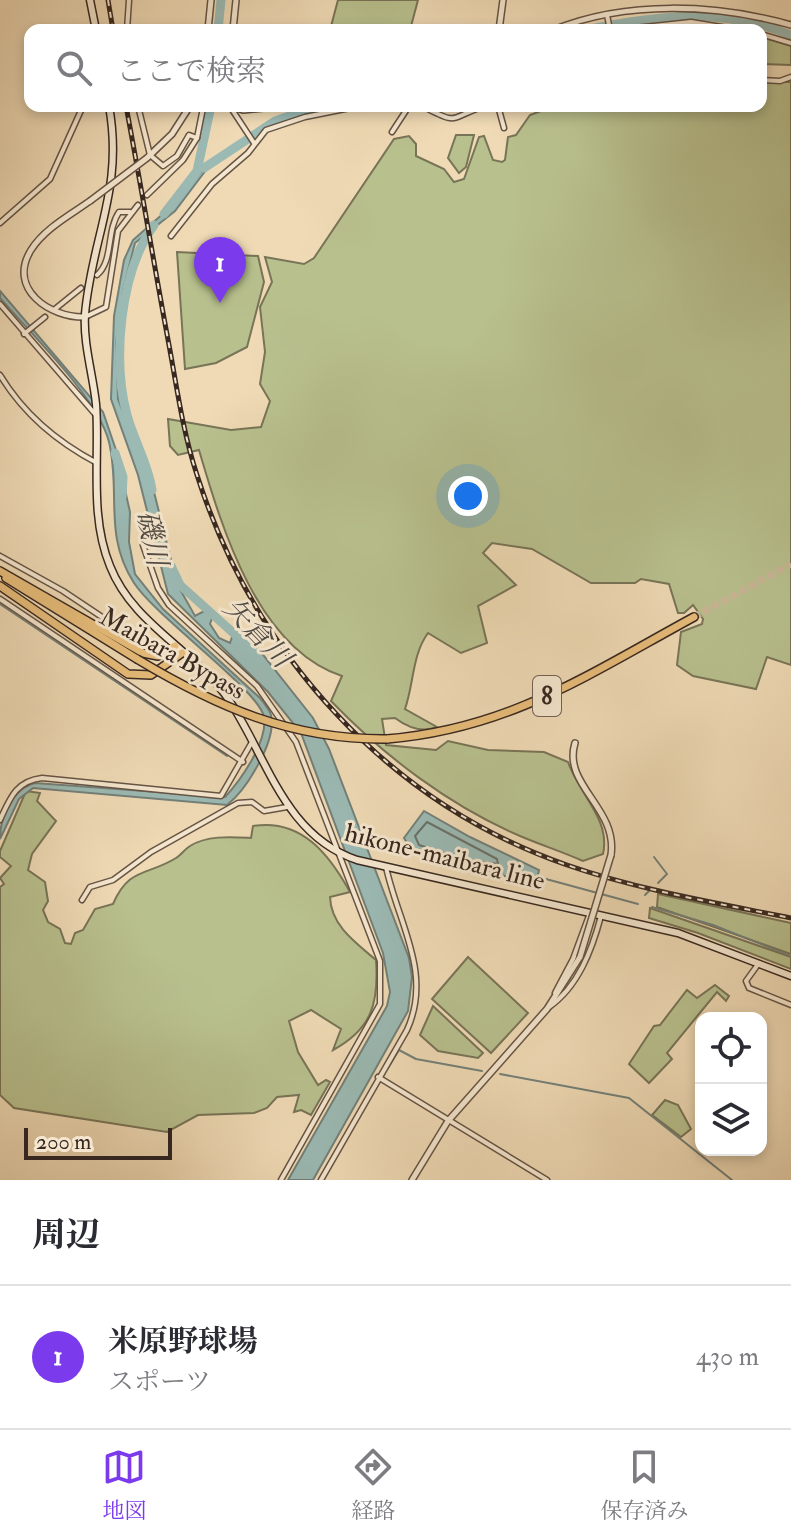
<!DOCTYPE html>
<html lang="ja">
<head>
<meta charset="utf-8">
<style>
	:root { --surface:#fff; --page:#f2f2f3; --text:#2b2b33; --muted:#7c7c81; --line:#e1e1e2; --accent:#7c3aed }
	body { margin:0; font-family:"IM FELL Double Pica","Noto Serif JP",serif; background:var(--page); color:var(--text) }
	.controls { position:absolute; right:24px; bottom:24px; display:grid; overflow:hidden; border-radius:16px; box-shadow:0 4px 12px #0003 }
	.controls button { width:72px; height:72px; display:grid; place-items:center; padding:0; border:0; border-bottom:2px solid var(--line); background:var(--surface); color:var(--text); font:40px sans-serif }
	.scale { position:absolute; left:24px; bottom:20px; width:148px; box-sizing:border-box; padding-left:8px; border:4px solid #382820; border-top:0; font-size:22px; line-height:28px; white-space:nowrap; color:#382820; -webkit-text-stroke:6px #f5e7cf; paint-order:stroke }
	.you { position:absolute; left:468px; top:496px; width:28px; height:28px; margin:-20px; border:6px solid #fff; border-radius:50%; background:#1a73e8; box-shadow:0 0 0 12px #1a73e833 }
	.badge { display:grid; place-items:center; width:52px; height:52px; border-radius:50%; background:var(--accent); color:#fff; font-size:26px; font-weight:700 }
	.pin { position:absolute; translate:-50% -66px; filter:drop-shadow(0 2px 4px #0008) }
	.pin::after { content:''; position:absolute; top:42px; width:28px; height:24px; background:inherit; clip-path:polygon(0 0,100% 0,50% 100%) }
	.list { margin:0; padding:0; list-style:none }
	h2 { display:flex; justify-content:space-between; align-items:center; height:104px; margin:0; padding:0 32px; font-size:34px }
	h2 small { font-size:26px; font-weight:400; color:var(--muted) }
	.list li { display:grid; grid-template-columns:52px 1fr auto; gap:24px; align-items:center; box-sizing:border-box; height:144px; padding:0 32px; border-top:2px solid var(--line) }
	.list b { display:block; font-size:30px; white-space:nowrap }
	.list p { margin:0; font-size:26px; white-space:nowrap; color:var(--muted) }
	.list em { font-size:26px; font-style:normal; color:var(--muted) }
	.icon { flex:none; width:44px; height:44px; fill:none; stroke:currentColor; stroke-width:2; stroke-linecap:round; stroke-linejoin:round }
	.map { position:relative; flex:none; width:791px; height:1180px; overflow:hidden }
	.search { position:absolute; background:var(--surface); box-shadow:0 4px 12px #0003; left:24px; right:24px; top:24px; height:88px; display:flex; align-items:center; gap:20px; box-sizing:border-box; padding:0 28px; border-radius:16px; color:var(--muted); font-size:30px }
	.sheet { height:248px; background:var(--surface) }
	nav { display:flex; justify-content:space-around; align-items:center; box-sizing:border-box; height:112px; border-top:2px solid var(--line); background:var(--surface); font-size:22px; color:var(--muted) }
	nav a { display:grid; justify-items:center; gap:4px }
	nav .on { color:var(--accent) }
	.map>svg:first-child { display:block }
	.green { fill:#b8c08e; stroke:#787457; stroke-width:2 }
	.water { fill:#9bbab4; stroke:#738079; stroke-width:2 }
	.lines { fill:none; stroke-linecap:round; stroke-linejoin:round }
	.shore { stroke:#6a716a; stroke-width:2 }
	.stream { stroke:#738079; stroke-width:2 }
	.river { stroke:#9bbab4; stroke-width:9 }
	.trunk-tunnel { stroke:#cab697; stroke-width:7; stroke-dasharray:7 3.5; stroke-linecap:butt }
	.minor-casing { stroke:#665445; stroke-width:7 }
	.tertiary-casing { stroke:#665445; stroke-width:8 }
	.secondary-casing { stroke:#382820; stroke-width:9 }
	.trunk-casing { stroke:#382820; stroke-width:10 }
	.minor { stroke:#f5e7cf; stroke-width:4 }
	.tertiary { stroke:#f5e7cf; stroke-width:5 }
	.secondary { stroke:#f5e7cf; stroke-width:6 }
	.trunk { stroke:#e8bd7a; stroke-width:7 }
	.rail-casing { stroke:#382820; stroke-width:5 }
	.rail { stroke:#f5e7cf; stroke-width:2; stroke-dasharray:6; stroke-linecap:butt }
	.tertiary-bridge-casing { stroke:#665445; stroke-width:8; stroke-linecap:butt }
	.trunk-bridge-casing { stroke:#382820; stroke-width:10; stroke-linecap:butt }
	.tertiary-bridge { stroke:#f5e7cf; stroke-width:5 }
	.trunk-bridge { stroke:#e8bd7a; stroke-width:7 }
	.labels { text-anchor:middle; stroke-width:6; stroke-linejoin:round; paint-order:stroke }
	.shield { fill:#f5e7cf; stroke:#716154; stroke-width:2 }
	.shield-label { font-size:24px; font-weight:bold; fill:#382820 }
	.street-label { font-size:26px; fill:#382820; stroke:#f5e7cf }
	.water-label { font-size:28px; font-style:italic; fill:#514c45; stroke:#f5e7cf }
</style>
</head>
<body>
<div class="map">
<svg width="791" height="1180" viewBox="0 0 791 1180">
	<rect width="100%" height="100%" fill="#efdab5"/>
	<filter id="stains"><feTurbulence type="fractalNoise" baseFrequency=".0025" numOctaves="4"/><feColorMatrix values="0 0 0 0 .2 0 0 0 0 .09 0 0 0 0 .02 0 0 0 .5 -.17"/></filter>
	<radialGradient id="worn" r=".72"><stop offset=".6" stop-color="#630" stop-opacity="0"/><stop offset="1" stop-color="#630" stop-opacity=".3"/></radialGradient>
	<g class="green">
		<polygon points="338,0 418,0 410,30 330,30"/>
		<polygon points="761,37 791,46 791,65 761,64"/>
		<path d="M761,82H791V665L767,657L756,689L693,676L677,665L681,632L702,624L703,619L693,605L684,613H678L669,584L641,579L635,583H591L532,549L492,543L483,553L516,585L478,606L487,643L461,653L428,633C412,655 414,683 405,709L437,727C422,733 407,727 395,718L382,719L386,745L436,750L448,741L488,750L544,752L568,762C578,793 611,819 603,854L583,861C563,852 541,845 520,836C450,806 384,756 331,701L342,676C257,648 222,528 199,450L178,455L170,446L168,419L231,430L261,427L270,401L260,384L265,352L260,307L272,282L265,257L304,264L314,258L394,139L409,136L416,144V156L444,169L454,182L464,179L479,137L484,136L493,160L502,162L505,160L508,137L516,135L530,115L546,109L761,106Z"/>
		<polygon points="456,135 474,135 466,167 459,173 448,158"/>
		<polygon points="177,252 258,256 264,282 247,347 216,363 185,369"/>
		<path d="M26,791L40,793L37,801L56,821L32,854L28,870L45,882L48,901L43,910L48,922L60,929L65,943L71,944L75,933L83,930L95,909L113,904C129,867 147,876 176,858C181,855 185,849 190,846C207,835 232,837 251,838L253,826C301,818 329,854 350,892L330,897C331,926 356,943 376,960C379,1003 372,1029 333,1050L341,1029L311,1010L289,1021L298,1052L318,1085L326,1080L330,1082L311,1115L301,1110L294,1112L299,1095L277,1097L267,1108L254,1113L198,1115L167,1132L14,1108L0,1095V887L4,884L0,878L11,866L0,857V851Z"/>
		<polygon points="658,894 791,923 791,954 657,907"/>
		<polygon points="650,908 791,957 791,969 698,933 649,918"/>
		<polygon points="468,957 528,1013 491,1053 432,999"/>
		<polygon points="715,985 729,996 726,1001 717,992 667,1053 672,1059 649,1083 629,1064 654,1026 660,1025 687,990 697,998"/>
		<polygon points="433,1006 483,1053 478,1058 438,1051 420,1035"/>
		<polygon points="665,1100 678,1105 691,1129 681,1137 652,1115"/>
	</g>
	<g class="water">
		<polygon points="209,162 212,162 175,211 135,243 123,290 116,343 118,399 154,492 177,584 195,616 210,608 214,613 210,624 219,638 230,643 237,622 313,718 329,749 409,958 412,977 408,1011 313,1180 288,1180 387,1006 390,992 383,953 301,733 268,692 168,594 138,475 111,399 114,316 124,260 133,240 173,205"/>
		<path d="M0,291L103,412L116,450L130,512L129,542L135,574L163,609L260,698C264,703 269,709 271,715C277,741 246,790 227,805L33,788L19,799L0,839C0,817 12,789 35,783L225,797C241,780 268,741 264,717C259,690 157,618 134,583C103,535 121,492 109,442C98,398 31,334 0,298Z"/>
		<polygon points="424,811 470,837 539,870 536,884 414,853 404,838"/>
	</g>
	<g class="lines">
		<polygon class="shore" points="427,822 497,859 498,864 466,860 419,845 415,836"/>
		<g class="stream">
			<polyline points="0,604 227,756"/>
			<polyline points="654,857 667,874 658,883"/>
			<polyline points="535,876 638,904"/>
			<polyline points="645,895 651,889"/>
			<polyline points="652,907 713,925 791,956"/>
			<polyline points="388,1068 399,1050 416,1059 482,1071"/>
			<polyline points="500,1074 629,1098 732,1180"/>
		</g>
		<g class="river">
			<polyline points="218,30 221,0"/>
			<path d="M585,30C657,15 721,7 791,35"/>
			<polyline points="204,168 275,121 318,106"/>
			<polyline points="164,214 197,171 211,106"/>
			<polyline points="115,453 123,477 122,497"/>
			<path d="M152,490C148,463 134,441 127,415C112,359 120,272 154,225"/>
			<polyline points="171,566 180,585 240,639"/>
		</g>
		<polyline class="trunk-tunnel" points="694,617 791,564"/>
		<g class="minor-casing">
			<g id="minor">
				<polyline points="607,15 610,30"/>
				<polyline points="127,30 129,0"/>
				<polyline points="616,30 691,22 740,30"/>
				<polyline points="761,34 791,43"/>
				<polyline points="761,80 780,81 791,77"/>
				<polyline points="138,106 150,155 163,166 177,156 189,135 197,138"/>
				<path d="M422,106C460,126 448,118 485,106"/>
				<polyline points="498,106 504,128"/>
				<polyline points="392,132 409,106"/>
				<polyline points="147,195 183,160 197,138 203,108 231,108 254,143"/>
				<polyline points="0,223 50,179 83,106"/>
				<polyline points="171,236 212,184 248,153 266,130 305,117 360,106"/>
				<path d="M97,275C114,260 106,231 119,212H130"/>
				<polyline points="0,304 95,414"/>
				<polyline points="55,309 81,288"/>
				<polyline points="85,317 106,307 118,231 138,205"/>
				<polyline points="24,334 45,317"/>
				<path d="M0,375C23,413 57,442 97,463"/>
				<polyline points="143,545 158,588 169,605 257,686 296,742 380,961 380,1004 281,1180"/>
				<polyline points="0,556 63,591 132,637 144,633"/>
				<polyline points="0,599 243,762"/>
				<path d="M0,820C10,798 16,781 42,778L221,796L252,742"/>
				<polyline points="82,900 90,887 113,880 151,852 238,803 252,802 264,811 287,807"/>
				<polyline points="759,963 746,981 749,988 791,1005"/>
				<polyline points="555,993 573,959 590,913"/>
				<path d="M549,1007C578,987 592,950 601,916"/>
				<polyline points="378,1077 547,1180"/>
				<path d="M321,1180L407,1030C433,973 398,923 386,867"/>
			</g>
		</g>
		<g class="tertiary-casing">
			<g id="tertiary">
				<polyline points="208,30 211,0"/>
				<polyline points="233,30 236,0"/>
				<polyline points="499,30 503,0"/>
				<path d="M553,30C627,0 716,4 791,25"/>
				<polyline points="231,106 243,110 283,106"/>
				<polyline points="147,158 172,134 190,106"/>
				<path d="M85,317C50,318 7,289 31,250C44,229 70,215 90,201"/>
				<path d="M575,743C562,785 618,808 611,855"/>
				<polyline points="412,1180 448,1121 547,1009 580,957"/>
			</g>
		</g>
		<g class="secondary-casing">
			<g id="secondary">
				<polyline points="90,0 96,30"/>
				<path d="M109,106C124,189 92,236 85,314C83,343 93,375 96,404C100,457 89,515 110,566C133,625 195,650 229,700C268,759 284,835 357,860L678,933L791,976"/>
			</g>
		</g>
		<g class="trunk-casing">
			<g id="trunk">
				<polyline points="0,571 143,653 158,656 175,646"/>
				<polyline points="6,578 137,659"/>
				<polyline points="0,586 128,674 151,675 182,653"/>
				<path d="M387,739C509,729 589,674 694,617"/>
			</g>
		</g>
		<use href="#minor" class="minor"/>
		<use href="#tertiary" class="tertiary"/>
		<use href="#secondary" class="secondary"/>
		<use href="#trunk" class="trunk"/>
		<g class="rail-casing">
			<g id="rail">
				<polyline points="108,0 113,30"/>
				<path d="M126,106C141,185 154,265 169,345C177,388 183,433 197,475C254,654 388,803 567,865C639,890 716,903 791,918"/>
			</g>
		</g>
		<use href="#rail" class="rail"/>
		<g class="tertiary-bridge-casing">
			<g id="tertiary-bridge">
				<polyline points="90,201 147,158"/>
				<polyline points="580,957 611,855"/>
			</g>
		</g>
		<g class="trunk-bridge-casing">
			<path id="trunk-bridge" d="M137,659C217,707 292,740 387,739"/>
		</g>
		<use href="#tertiary-bridge" class="tertiary-bridge"/>
		<use href="#trunk-bridge" class="trunk-bridge"/>
	</g>
	<g class="labels">
		<rect class="shield" x="533" y="676" width="28" height="40" rx="6"/>
		<g class="shield-label">
			<text x="547" y="704">8</text>
		</g>
		<g class="street-label">
			<text transform="translate(173 653) rotate(29)" y="9">Maibara Bypass</text>
			<text transform="translate(445 856) rotate(14)" y="9">hikone-maibara line</text>
		</g>
		<g class="water-label">
			<text transform="translate(153 538) rotate(78)" y="10">磯川</text>
			<text transform="translate(258 632) rotate(46)" y="10">矢倉川</text>
		</g>
	</g>
	<rect width="100%" height="100%" filter="url(#stains)"/>
	<rect width="100%" height="100%" fill="url(#worn)"/>
</svg>
<div class="controls">
<button><svg class="icon" aria-label="locate" viewBox="0 0 24 24"><circle cx="12" cy="12" r="6"/><path d="M12 2v4M12 18v4M2 12h4M18 12h4"/></svg></button>
<button><svg class="icon" aria-label="layers" viewBox="0 0 24 24"><path d="M12 4l9 5-9 5-9-5zM3 14l9 5 9-5"/></svg></button>
</div>
<div class="scale">200 m</div>
<div class="you"></div>
<div class="pin badge" style="left:220px;top:303px">1</div>
<div class="search"><svg class="icon" aria-label="search" viewBox="0 0 24 24"><circle cx="10" cy="10" r="6"/><path d="M15 15l6 6"/></svg>ここで検索</div>
</div>
<section class="sheet">
<h2>周辺<small></small></h2>
<ul class="list">
<li><span class="badge">1</span><div><b>米原野球場</b><p>スポーツ</p></div><em>430 m</em></li>
</ul>
</section>
<nav>
<a class="on"><svg class="icon" aria-label="map" viewBox="0 0 24 24"><path d="M3 6l6-2 6 2 6-2v14l-6 2-6-2-6 2zM9 4v14M15 6v14"/></svg>地図</a>
<a><svg class="icon" aria-label="directions" viewBox="0 0 24 24"><path d="M12 3l9 9-9 9-9-9zM9 14v-3h6M13 9l2 2-2 2"/></svg>経路</a>
<a><svg class="icon" aria-label="saved" viewBox="0 0 24 24"><path d="M7 4h10v16l-5-4-5 4z"/></svg>保存済み</a>
</nav>
</body>
</html>
